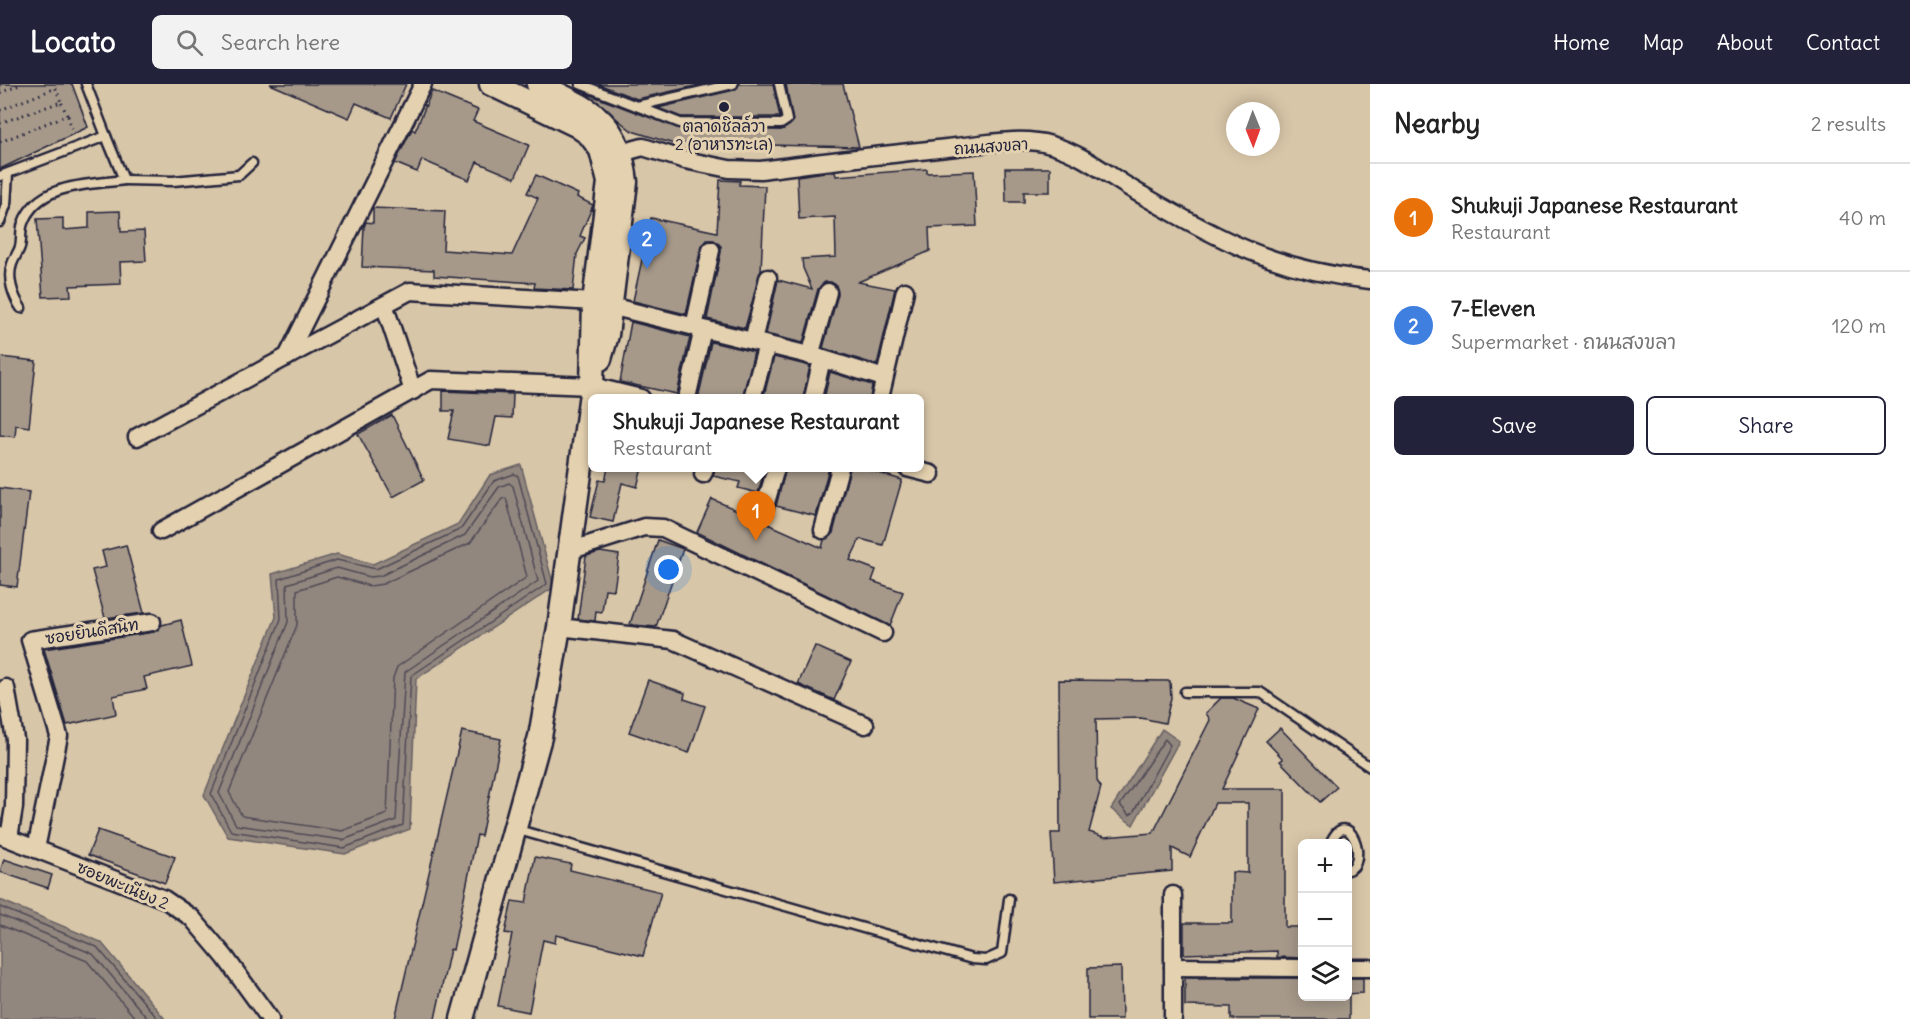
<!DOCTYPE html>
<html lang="en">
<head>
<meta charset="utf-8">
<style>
	:root { --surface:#fff; --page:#f2f2f2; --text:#222; --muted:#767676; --line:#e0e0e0; --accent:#22223b }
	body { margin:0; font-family:Delius,"Playpen Sans Thai",sans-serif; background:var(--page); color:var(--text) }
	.controls { position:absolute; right:18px; bottom:18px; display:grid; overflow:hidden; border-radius:9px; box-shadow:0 3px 15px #0003 }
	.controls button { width:54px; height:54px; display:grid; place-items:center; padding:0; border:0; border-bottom:2px solid var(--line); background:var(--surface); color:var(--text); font:30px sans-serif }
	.compass { position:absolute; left:1226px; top:18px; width:54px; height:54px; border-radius:50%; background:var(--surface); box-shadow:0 3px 15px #0003; rotate:179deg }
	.you { position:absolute; left:669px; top:486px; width:21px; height:21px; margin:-15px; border:4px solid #fff; border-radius:50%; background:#1a73e8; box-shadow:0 0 0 9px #1a73e833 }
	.badge { display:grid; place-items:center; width:39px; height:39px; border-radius:50%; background:var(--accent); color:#fff; font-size:20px; font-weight:700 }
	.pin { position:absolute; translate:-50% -50px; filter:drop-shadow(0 2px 3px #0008) }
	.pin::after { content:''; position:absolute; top:32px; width:21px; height:18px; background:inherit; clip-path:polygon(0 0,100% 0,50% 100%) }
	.popup { position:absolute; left:588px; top:310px; width:336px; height:78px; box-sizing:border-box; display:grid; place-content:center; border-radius:9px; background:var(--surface); filter:drop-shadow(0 2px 4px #0005); font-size:20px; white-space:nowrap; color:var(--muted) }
	.popup b { font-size:22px; color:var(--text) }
	.popup::after { content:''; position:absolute; left:50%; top:100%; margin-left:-12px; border:12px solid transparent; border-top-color:var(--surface) }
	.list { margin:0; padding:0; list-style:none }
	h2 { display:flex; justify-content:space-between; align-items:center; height:78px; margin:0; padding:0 24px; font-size:26px }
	h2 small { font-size:20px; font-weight:400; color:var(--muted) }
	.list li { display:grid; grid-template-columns:39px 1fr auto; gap:18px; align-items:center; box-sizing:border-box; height:108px; padding:0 24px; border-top:2px solid var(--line) }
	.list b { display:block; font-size:22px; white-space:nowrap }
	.list p { margin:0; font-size:20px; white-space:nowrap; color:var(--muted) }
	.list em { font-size:20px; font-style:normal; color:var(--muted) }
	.actions { display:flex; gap:12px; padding:18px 24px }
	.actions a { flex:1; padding:14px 0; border:2px solid var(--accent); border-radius:9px; text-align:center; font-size:21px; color:var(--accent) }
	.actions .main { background:var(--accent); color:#fff }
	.icon { flex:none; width:33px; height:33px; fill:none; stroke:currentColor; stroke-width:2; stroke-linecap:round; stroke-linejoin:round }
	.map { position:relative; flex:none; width:1370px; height:935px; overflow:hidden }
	header { display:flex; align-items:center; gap:36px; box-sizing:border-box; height:84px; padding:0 30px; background:var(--accent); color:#fff }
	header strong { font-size:28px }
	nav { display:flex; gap:33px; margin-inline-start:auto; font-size:21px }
	.search { width:420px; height:54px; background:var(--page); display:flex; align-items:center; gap:15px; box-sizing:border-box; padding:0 21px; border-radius:9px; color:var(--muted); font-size:22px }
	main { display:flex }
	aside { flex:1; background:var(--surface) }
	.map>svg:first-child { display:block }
	.water { fill:#92877e; stroke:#655f63; stroke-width:1.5 }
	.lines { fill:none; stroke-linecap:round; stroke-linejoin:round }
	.shore { stroke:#4f4a56; stroke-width:1.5 }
	.building { fill:#a6998a; stroke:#22223b; stroke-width:1.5 }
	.lane-casing { stroke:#22223b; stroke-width:13 }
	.street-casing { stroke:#22223b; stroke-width:21 }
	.secondary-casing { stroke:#22223b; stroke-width:27 }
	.path { stroke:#22223b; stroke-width:3; stroke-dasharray:1.5 4.5; stroke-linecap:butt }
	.lane { stroke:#e4d1af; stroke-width:8 }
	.street { stroke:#e4d1af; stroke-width:16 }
	.secondary { stroke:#e4d1af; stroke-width:22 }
	.poi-dot { fill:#22223b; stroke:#e4d1af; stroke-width:2 }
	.labels { text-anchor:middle; stroke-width:6; stroke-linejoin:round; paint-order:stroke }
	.poi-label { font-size:16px; fill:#22223b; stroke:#e4d1af }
	.street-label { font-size:16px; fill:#22223b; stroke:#e4d1af }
</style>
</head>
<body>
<header>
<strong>Locato</strong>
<div class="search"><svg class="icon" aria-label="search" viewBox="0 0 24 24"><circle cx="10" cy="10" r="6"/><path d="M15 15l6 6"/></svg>Search here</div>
<nav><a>Home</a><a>Map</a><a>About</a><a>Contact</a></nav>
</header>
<main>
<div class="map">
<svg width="1370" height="935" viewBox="0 0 1370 935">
	<rect width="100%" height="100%" fill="#d8c6a8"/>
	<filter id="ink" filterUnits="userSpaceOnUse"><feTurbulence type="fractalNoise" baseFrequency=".0167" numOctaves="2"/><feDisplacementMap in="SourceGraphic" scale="12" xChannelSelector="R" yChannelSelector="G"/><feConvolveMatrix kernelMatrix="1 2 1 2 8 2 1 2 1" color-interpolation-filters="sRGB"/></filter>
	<g filter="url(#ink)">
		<g class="water">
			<polygon points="521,381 554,503 416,595 410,745 345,770 228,753 204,711 276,533 272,490 337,470 373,480 458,440 490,391"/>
			<polygon points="1162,645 1179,657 1133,741 1111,725"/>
			<polygon points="0,816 101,858 165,935 0,935"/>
		</g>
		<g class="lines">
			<g class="shore">
				<polygon points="514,390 518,392 547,500 411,592 403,741 344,764 231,747 211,710 281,535 279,495 337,476 376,485 461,445 494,397"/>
				<polygon points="509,399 513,402 538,497 405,588 396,736 343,756 236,741 219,709 288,538 287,500 337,484 370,493 380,492 465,451 499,403"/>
				<polygon points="506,414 527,493 397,583 393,594 387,730 342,747 242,732 229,708 297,541 297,506 337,493 370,502 383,500 470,459 502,415"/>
				<polygon points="1165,655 1170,661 1133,729 1129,731 1120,721"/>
				<polyline points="0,823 97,863 158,935"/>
				<polyline points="0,831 93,870 148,935"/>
				<polyline points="0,841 87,877 136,935"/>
			</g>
		</g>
		<g class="building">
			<polygon points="0,0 72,0 88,43 0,85"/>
			<polygon points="270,0 406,0 391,34 356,19 349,34"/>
			<polygon points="598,0 704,0 637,15"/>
			<polygon points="739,0 773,0 780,33 681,33 658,24 734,6"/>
			<polygon points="786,0 843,0 859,63 671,59 632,47 585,9 680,45 781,46 793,38"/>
			<polygon points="432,7 478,26 473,37 529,61 515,94 477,78 469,96 422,76 417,88 395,79 412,45 415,47"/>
			<polygon points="1005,84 1050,84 1050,108 1024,108 1024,118 1006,118"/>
			<polygon points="927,85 927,89 974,87 977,142 929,144 930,167 858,198 895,205 877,281 823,264 838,210 836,201 831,198 825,198 818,205 803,259 766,250 778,196 812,205 803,184 802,175 836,173 835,133 799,135 797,92 825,88 835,88 836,92"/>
			<polygon points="536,91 578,110 577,113 593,121 580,152 585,154 577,170 573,206 534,204 535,199 434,192 434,186 362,183 364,143 366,138 373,139 373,124 445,127 443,166 512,171 538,114 527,109"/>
			<polygon points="720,96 740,97 739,101 765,102 761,187 745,244 707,235 721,168 721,162 714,156 707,156 701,164 686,230 633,217 651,134 717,148"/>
			<polygon points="120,127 121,148 144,147 146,177 120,178 121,200 70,202 71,212 43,213 37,135 63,134 63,146 89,144 89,128"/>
			<polygon points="631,238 690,253 677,310 620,298"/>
			<polygon points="711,258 754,268 742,315 698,315"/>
			<polygon points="0,273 36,277 29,343 16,341 15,353 0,351"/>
			<polygon points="774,273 810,282 803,315 763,315"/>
			<polygon points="830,288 872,301 870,315 824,315"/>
			<polygon points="443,307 513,310 512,334 496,333 490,362 448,355 454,327 443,327"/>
			<polygon points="392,331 424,396 393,413 358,350"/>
			<polygon points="608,384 642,384 637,403 622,399 613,438 590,433 599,396 605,397"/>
			<polygon points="715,384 765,384 758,409 738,404 740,398 713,392"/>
			<polygon points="786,384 829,384 816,432 776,422"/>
			<polygon points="850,384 870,384 869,386 902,396 883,461 860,455 850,476 876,486 872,497 903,508 890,542 697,448 712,415 822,464 824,456 833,449"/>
			<polygon points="0,404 29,408 17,503 0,501"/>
			<polygon points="658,456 683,465 656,543 634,541 630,540"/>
			<polygon points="126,461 144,529 105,534 92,486 106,483 102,467"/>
			<polygon points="600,468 619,471 614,506 605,505 602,528 596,527 595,537 578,535 586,472"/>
			<polygon points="181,536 192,582 144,593 147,605 113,612 116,630 67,641 44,565 154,548 162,541"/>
			<polygon points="815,562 851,578 834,616 798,600"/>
			<polygon points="648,596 685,609 684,615 705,622 689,669 629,648"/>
			<polygon points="1059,596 1170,597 1171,614 1165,639 1141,634 1096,635 1097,697 1101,703 1089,748 1104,753 1153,749 1210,636 1206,629 1221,614 1233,614 1259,625 1222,705 1285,705 1285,843 1302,843 1302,874 1277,873 1277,867 1184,870 1184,839 1232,839 1232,788 1248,789 1248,719 1215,719 1190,773 1172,764 1172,787 1054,798 1051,749 1060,749"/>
			<polygon points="1280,644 1337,703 1320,718 1280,677 1283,675 1266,657"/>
			<polygon points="462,647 501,655 481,752 477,751 453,866 450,865 435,935 395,935"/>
			<polygon points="98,746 175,773 165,799 88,771"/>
			<polygon points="535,773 571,780 570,786 661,808 643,872 556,851 555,859 543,856 529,928 498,922 512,850 505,849 512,817 526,819"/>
			<polygon points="4,775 52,791 48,804 0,788"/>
			<polygon points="1121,883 1122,935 1088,935 1088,884"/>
			<polygon points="1185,894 1302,894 1302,912 1349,912 1349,935 1231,935 1231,923 1185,922"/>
			<polygon points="1347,894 1363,894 1363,909 1347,910"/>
		</g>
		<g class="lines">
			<g class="lane-casing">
				<g id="lane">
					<polyline points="580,0 680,39 781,40 787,36 779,0"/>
					<polyline points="637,22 733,0"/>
					<polyline points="0,92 106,52 86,0"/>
					<polyline points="124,96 173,97 239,91 252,79"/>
					<polyline points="0,138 6,121 8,90"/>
					<path d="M21,224C13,212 7,194 12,180C14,174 18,169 20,163C22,155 20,147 23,139C38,99 87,101 124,96L106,52"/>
					<polyline points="1185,608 1260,608 1370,683"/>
					<polyline points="515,745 972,875 986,876 1002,869 1009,815"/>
					<path d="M1330,760C1348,718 1370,779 1348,786"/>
				</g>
			</g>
			<g class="street-casing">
				<g id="street">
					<path d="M621,69L643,63L685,76L729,85L761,86C826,77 891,70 956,63C985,60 1022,52 1051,61C1086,71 1111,94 1142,111C1221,157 1278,187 1370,196"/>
					<polyline points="610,222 817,273 884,294"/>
					<polyline points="385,223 413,307"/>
					<polyline points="694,243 711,166"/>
					<polyline points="753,257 768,194"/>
					<polyline points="810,272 828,208"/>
					<polyline points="287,273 423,0"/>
					<polyline points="687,314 703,245"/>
					<polyline points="752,314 767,261"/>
					<polyline points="813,314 822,275"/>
					<polyline points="880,314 905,207"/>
					<polyline points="137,353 410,207 594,218"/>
					<polyline points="907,384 931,390"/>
					<polyline points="703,390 705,384"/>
					<polyline points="765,422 776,384"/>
					<polyline points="823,446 840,384"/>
					<polyline points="161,447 431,296 592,302 641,314"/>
					<polyline points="569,467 644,443 663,444 883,549"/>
					<polyline points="559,543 673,556 865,641"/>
					<polyline points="6,604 15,655 14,723 9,754"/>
					<polyline points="0,751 164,815 192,834 225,873 270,935"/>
					<polyline points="36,765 59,652 30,556 152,538"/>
					<polyline points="1173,883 1302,884"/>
					<polyline points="1348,884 1370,884"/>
					<polyline points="1173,935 1173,811"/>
				</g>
			</g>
			<g class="secondary-casing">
				<g id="secondary">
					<path d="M538,0C590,26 619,34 626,98L607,251L600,275"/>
					<polyline points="462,935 540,653 559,543 592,302 594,218 609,98 601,66 589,50 576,41 491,0"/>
				</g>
			</g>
			<g class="path">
				<polyline points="0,9 22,0"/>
				<polyline points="0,26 56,4"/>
				<polyline points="68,32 74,51"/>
				<polyline points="0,39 61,18 54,0"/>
				<polyline points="0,58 67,31 61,18"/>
			</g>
			<use href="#lane" class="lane"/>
			<use href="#street" class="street"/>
			<use href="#secondary" class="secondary"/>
		</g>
	</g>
	<circle class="poi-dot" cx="724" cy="23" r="6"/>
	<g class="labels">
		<g class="poi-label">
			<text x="724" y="48">ตลาดชิลล์วา<tspan x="724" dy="18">2 (อาหารทะเล)</tspan></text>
		</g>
		<g class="street-label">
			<text transform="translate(991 62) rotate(-4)" y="6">ถนนสงขลา</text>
			<text transform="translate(92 547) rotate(-9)" y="6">ซอยยินดีสนิท</text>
			<text transform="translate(123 801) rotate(23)" y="6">ซอยพะเนียง 2</text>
		</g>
	</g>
</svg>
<div class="controls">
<button>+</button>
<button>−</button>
<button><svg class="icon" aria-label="layers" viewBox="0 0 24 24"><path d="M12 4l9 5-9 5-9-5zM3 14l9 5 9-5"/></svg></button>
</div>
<svg class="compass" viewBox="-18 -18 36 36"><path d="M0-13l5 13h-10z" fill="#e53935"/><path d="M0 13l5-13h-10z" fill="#767676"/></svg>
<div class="you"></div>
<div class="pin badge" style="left:756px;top:457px;background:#e8710a">1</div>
<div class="popup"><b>Shukuji Japanese Restaurant</b>Restaurant</div>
<div class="pin badge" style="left:647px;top:185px;background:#3f7fe0">2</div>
</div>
<aside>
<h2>Nearby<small>2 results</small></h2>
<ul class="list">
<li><span class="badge" style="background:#e8710a">1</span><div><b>Shukuji Japanese Restaurant</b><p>Restaurant</p></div><em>40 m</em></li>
<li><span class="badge" style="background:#3f7fe0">2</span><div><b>7-Eleven</b><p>Supermarket · ถนนสงขลา</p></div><em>120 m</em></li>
</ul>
<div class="actions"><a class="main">Save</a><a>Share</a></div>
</aside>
</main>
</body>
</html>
